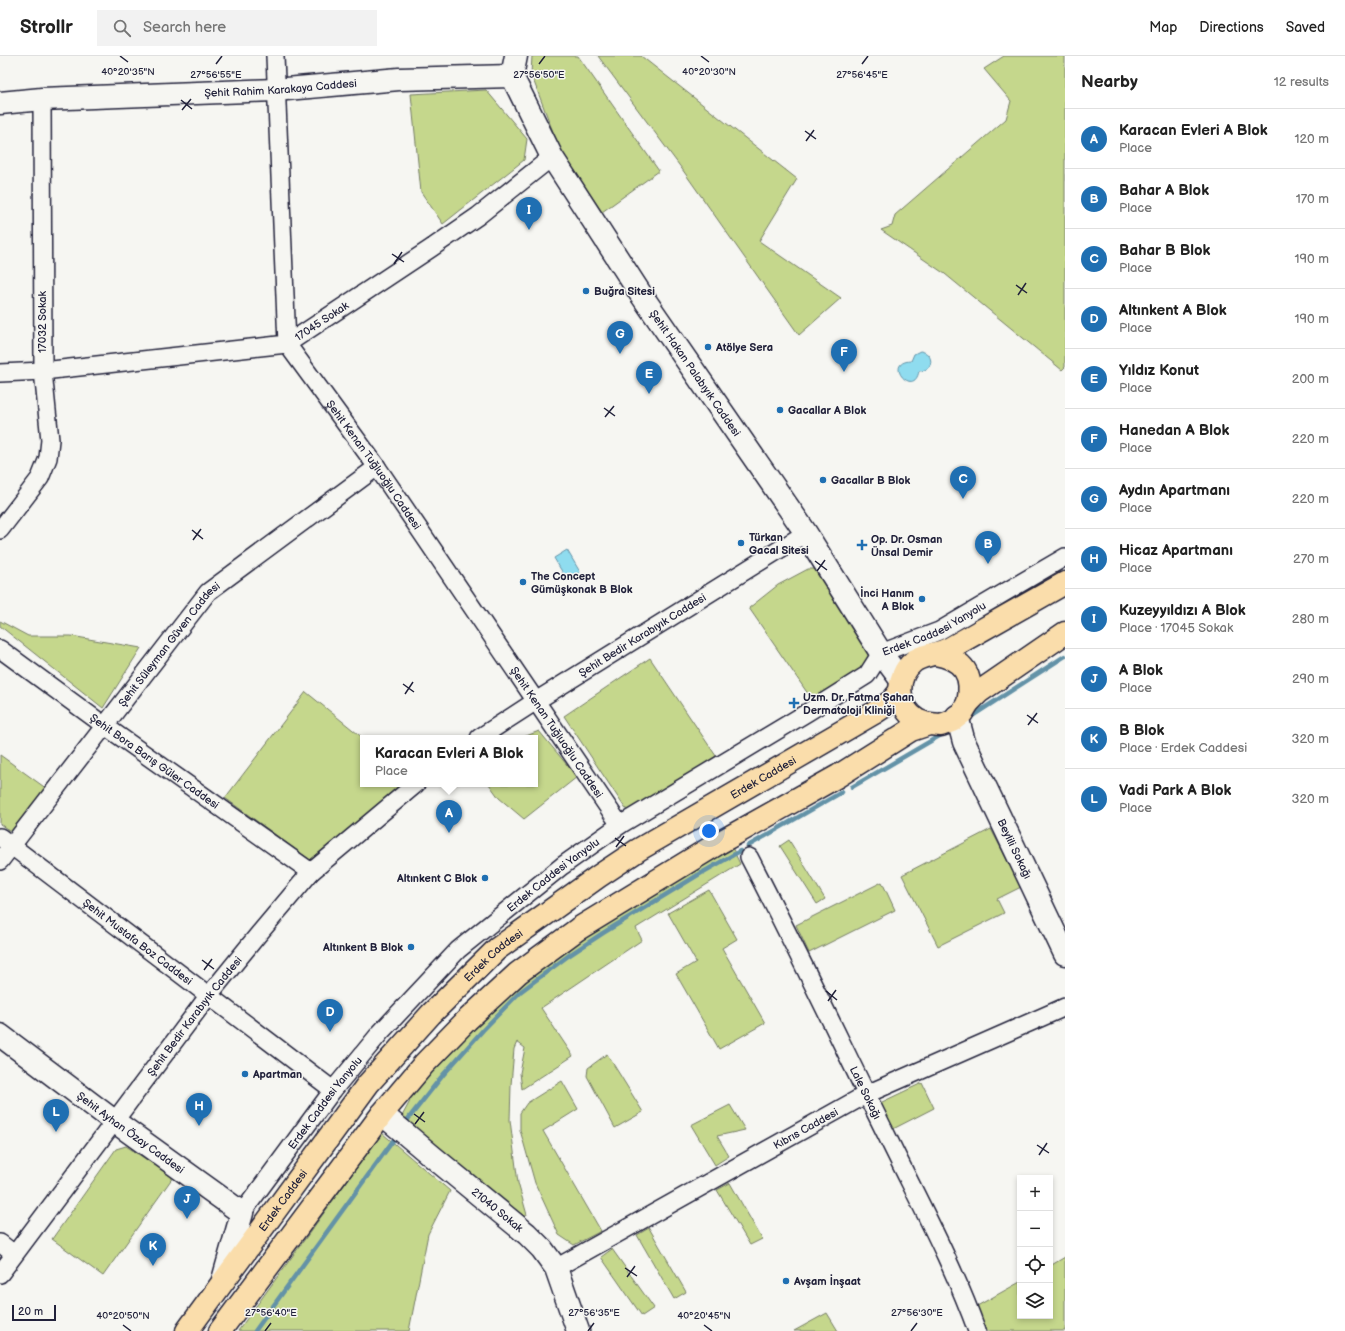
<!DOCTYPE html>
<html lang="en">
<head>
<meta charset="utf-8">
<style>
	:root { --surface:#fff; --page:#f2f2f2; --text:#222; --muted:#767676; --line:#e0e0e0; --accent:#1f6fb2 }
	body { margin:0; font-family:"Balsamiq Sans",sans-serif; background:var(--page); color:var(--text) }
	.controls { position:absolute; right:12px; bottom:12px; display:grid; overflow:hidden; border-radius:0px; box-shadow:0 2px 6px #0003 }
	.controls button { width:36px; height:36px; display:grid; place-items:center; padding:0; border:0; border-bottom:1px solid var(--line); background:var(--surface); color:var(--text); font:20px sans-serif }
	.scale { position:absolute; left:12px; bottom:10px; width:44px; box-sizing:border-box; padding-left:4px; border:2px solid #22223b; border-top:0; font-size:11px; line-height:14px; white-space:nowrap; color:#22223b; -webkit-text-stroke:3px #f6f6f2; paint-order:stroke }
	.you { position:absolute; left:709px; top:775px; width:14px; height:14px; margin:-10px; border:3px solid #fff; border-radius:50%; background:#1a73e8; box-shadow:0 0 0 6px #1a73e833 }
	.badge { display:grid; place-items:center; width:26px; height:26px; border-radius:50%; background:var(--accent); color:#fff; font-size:13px; font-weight:700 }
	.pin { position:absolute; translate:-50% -33px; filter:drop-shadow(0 1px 2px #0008) }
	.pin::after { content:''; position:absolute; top:21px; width:14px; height:12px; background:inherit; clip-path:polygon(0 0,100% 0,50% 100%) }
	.popup { position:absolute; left:360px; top:679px; width:178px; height:52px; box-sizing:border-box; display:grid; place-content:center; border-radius:0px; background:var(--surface); filter:drop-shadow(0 1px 3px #0005); font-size:13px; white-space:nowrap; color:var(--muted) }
	.popup b { font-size:15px; color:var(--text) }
	.popup::after { content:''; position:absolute; left:50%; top:100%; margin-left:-8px; border:8px solid transparent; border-top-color:var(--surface) }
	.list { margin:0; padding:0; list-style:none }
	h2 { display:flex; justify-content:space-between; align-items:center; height:52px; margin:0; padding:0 16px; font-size:17px }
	h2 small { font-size:13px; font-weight:400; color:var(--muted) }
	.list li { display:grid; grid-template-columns:26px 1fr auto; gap:12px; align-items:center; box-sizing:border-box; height:60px; padding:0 16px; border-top:1px solid var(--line) }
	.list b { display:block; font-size:15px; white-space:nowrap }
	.list p { margin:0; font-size:13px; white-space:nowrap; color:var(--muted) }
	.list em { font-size:13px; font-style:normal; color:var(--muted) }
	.icon { flex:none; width:22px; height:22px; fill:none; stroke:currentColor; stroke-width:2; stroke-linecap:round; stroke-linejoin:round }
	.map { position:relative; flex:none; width:1065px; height:1275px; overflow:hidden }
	header { display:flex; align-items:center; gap:24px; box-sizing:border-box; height:56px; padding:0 20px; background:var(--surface); border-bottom:1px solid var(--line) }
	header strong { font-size:19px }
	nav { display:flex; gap:22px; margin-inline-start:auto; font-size:14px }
	.search { width:280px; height:36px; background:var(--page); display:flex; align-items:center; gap:10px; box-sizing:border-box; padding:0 14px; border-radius:0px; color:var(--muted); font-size:15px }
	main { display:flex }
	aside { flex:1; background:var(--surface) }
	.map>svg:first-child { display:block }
	.green { fill:#c5d78c; stroke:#747c64 }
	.water { fill:#8fdcef; stroke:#6392a7 }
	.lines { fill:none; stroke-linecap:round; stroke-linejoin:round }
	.stream { stroke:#6392a7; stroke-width:4.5 }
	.street-casing { stroke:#22223b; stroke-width:20 }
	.secondary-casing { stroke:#22223b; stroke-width:25 }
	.highway-casing { stroke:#22223b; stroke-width:25 }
	.street { stroke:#f6f6f2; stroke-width:17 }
	.secondary { stroke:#f6f6f2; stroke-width:22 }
	.highway { stroke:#faddab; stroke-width:22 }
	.ticks { fill:none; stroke:#22223b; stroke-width:1.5 }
	.poi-dot { fill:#1f6fb2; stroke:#f6f6f2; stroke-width:1.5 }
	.labels { text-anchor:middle; stroke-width:3; stroke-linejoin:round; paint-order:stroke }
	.street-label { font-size:11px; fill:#22223b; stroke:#f6f6f2 }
	.poi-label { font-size:11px; font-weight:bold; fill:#22223b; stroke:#f6f6f2; text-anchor:start }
	.ticks-label { font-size:10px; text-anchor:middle; fill:#22223b; stroke:#f6f6f2; stroke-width:3; stroke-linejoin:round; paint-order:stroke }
</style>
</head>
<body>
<header>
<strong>Strollr</strong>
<div class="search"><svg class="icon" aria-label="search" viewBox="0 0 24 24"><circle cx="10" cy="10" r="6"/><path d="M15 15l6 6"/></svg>Search here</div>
<nav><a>Map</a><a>Directions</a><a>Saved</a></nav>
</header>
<main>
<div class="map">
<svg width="1065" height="1275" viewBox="0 0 1065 1275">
	<rect width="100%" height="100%" fill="#f6f6f2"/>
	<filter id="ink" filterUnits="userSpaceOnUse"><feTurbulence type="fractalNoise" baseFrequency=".025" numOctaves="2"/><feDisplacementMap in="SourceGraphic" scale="8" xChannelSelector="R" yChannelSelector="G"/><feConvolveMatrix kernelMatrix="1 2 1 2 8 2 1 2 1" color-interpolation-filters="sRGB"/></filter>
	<g filter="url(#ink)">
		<g class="green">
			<polygon points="532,0 578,0 659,115 602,156 558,89 531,18"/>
			<polygon points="598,0 641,0 797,123 759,185 841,242 799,279 682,113"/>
			<polygon points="1004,0 1065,0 1065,311 1062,314 945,218 881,174 892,170 895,159 1006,63 1011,45 984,13"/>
			<polygon points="486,34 527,83 524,104 443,168 421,136 411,38"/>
			<polygon points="808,513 819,513 878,596 865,617 815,648 749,552 778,529"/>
			<polygon points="0,565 28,580 71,580 141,592 103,652 0,570"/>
			<polygon points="650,602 716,700 629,758 564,660"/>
			<polygon points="306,636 363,682 363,728 404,728 310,804 225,742"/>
			<polygon points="539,675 577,721 524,763 499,742 489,728 535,728 535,682 521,682"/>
			<polygon points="0,699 47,733 14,778 0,768"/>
			<polygon points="991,773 1021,831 997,843 1004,857 938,890 902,819"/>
			<polygon points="789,784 825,843 817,848 780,790"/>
			<polygon points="731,789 740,808 636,872 642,884 541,952 573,1000 522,1033 520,1017 525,992 517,986 514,993 511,1029 510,1064 518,1127 527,1159 522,1162 401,1062 409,1047 413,1033 526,918"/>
			<polygon points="882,826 895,854 809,897 796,869"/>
			<polygon points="709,834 737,883 722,892 765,967 719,993 676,918 696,906 668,857"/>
			<polygon points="607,998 643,1056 615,1072 587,1020 588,1012"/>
			<polygon points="562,1025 578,1053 543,1075 601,1175 574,1189 559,1179 535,1127 520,1074 520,1057 527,1047"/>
			<polygon points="922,1027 934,1052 893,1073 880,1047"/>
			<polygon points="730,1049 745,1074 717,1080 729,1100 715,1109 691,1069"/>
			<polygon points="382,1077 450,1135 428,1178 409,1275 238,1275"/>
			<polygon points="126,1090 173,1121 103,1220 52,1183 116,1093"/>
			<polygon points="730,1127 762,1183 750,1189 717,1134"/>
			<polygon points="649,1172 686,1236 674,1243 637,1179"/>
			<polygon points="612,1193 654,1252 642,1260 601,1201"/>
			<polygon points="1065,1201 1065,1275 987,1275 977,1250 1020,1226 1020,1260 1050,1260 1050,1210"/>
			<polygon points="827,1257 838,1275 794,1275"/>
		</g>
		<g class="water">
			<path d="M920,295C935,297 934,315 919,315C914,343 882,306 911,305L914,298Z"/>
			<polygon points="567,494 580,516 567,524 554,502"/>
		</g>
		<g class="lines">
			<g class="stream">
				<polyline points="969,662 1065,600"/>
				<polyline points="852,731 941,679"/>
				<polyline points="748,790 842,736"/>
				<polyline points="405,1067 443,1019 483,974 520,936 568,900 603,877 698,819 740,795"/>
				<polyline points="255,1275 395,1082"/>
			</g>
			<g class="street-casing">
				<g id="street">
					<path id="s1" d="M275,0L287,288L377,411L620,769"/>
					<path id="s2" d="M0,317L43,315L287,288L430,193L478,160L552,101"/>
					<polyline points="0,474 40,422 48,402 50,384 43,315 42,43"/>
					<path id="s3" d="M0,593L105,670L311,816"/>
					<path id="s4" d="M479,682L536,645L806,477"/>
					<path id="s5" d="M0,781L333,1034"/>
					<path id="s6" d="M749,801C797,893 841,987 887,1080C918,1144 953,1208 977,1275"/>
					<path id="s7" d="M0,805L208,536L377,411"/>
					<path id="s8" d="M242,1157L333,1034L380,977L458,894L562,810L620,769L808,656L867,619L881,597L939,575L1065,501"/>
					<polyline points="0,1187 14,1198"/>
					<path id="s9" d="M556,1212L867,1038L1065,951"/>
					<path id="s10" d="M0,1218L209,939L257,880L311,816L416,728"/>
				</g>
			</g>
			<g class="secondary-casing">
				<g id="secondary">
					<path id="s11" d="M516,0L512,20L552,101L640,237L806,477L881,597L901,624"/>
					<path id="s12" d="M0,47L42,43L275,34L399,23L512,20"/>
					<path id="s13" d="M957,660L964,686L1065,898"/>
					<path id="s14" d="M0,979L114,1065L242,1157L223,1224"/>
					<path id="s15" d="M382,1058L433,1101L527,1178L542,1193L556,1212L578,1275"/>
				</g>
			</g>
			<g class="highway-casing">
				<g id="highway">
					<path d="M935,598C964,603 974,619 968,647"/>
					<path d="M929,668C925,667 920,666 917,664C896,651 895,621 913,606C920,600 928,600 936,597C941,596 946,594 950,592L1065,527"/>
					<path id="s16" d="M187,1275L368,1028L431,958L497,893L599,820L638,794L874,657L892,645L900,635"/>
					<polyline points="220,1275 382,1058 424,1008 467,964 518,917 578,873 717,788 838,720 911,674 929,668 941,669 952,665 962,657 968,647 979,636 1065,577"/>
				</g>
			</g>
			<use href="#street" class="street"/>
			<use href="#secondary" class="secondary"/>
			<use href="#highway" class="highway"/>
		</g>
	</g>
	<path class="ticks" d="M120,0L128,6M701,0L709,6M216,8L222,0M539,8L545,0M862,8L868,0M181,44L192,53M182,54L191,43M805,75L816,83M806,85L814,74M392,198L404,206M394,208L402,196M1016,229L1027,237M1018,239L1026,227M604,352L615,360M605,361L614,350M192,474L203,483M193,484L201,473M815,505L827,514M817,515L825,504M403,628L414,636M405,638L413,626M1027,659L1038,667M1028,669L1037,657M615,782L626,790M616,791L624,780M202,904L214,913M204,914L212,903M826,935L837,944M828,945L836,934M414,1058L425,1066M415,1068L424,1056M1037,1089L1049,1097M1039,1099L1047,1087M625,1212L637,1220M627,1221L635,1210M123,1269L131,1275M704,1269L712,1275M265,1275L271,1267M588,1275L594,1267M911,1275L917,1267"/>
	<g class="poi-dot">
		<circle cx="586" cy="235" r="4"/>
		<circle cx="708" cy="291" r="4"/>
		<circle cx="780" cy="354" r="4"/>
		<circle cx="823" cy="424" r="4"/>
		<circle cx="741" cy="487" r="4"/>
		<path d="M860 483h4v4h4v4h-4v4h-4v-4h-4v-4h4z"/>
		<circle cx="523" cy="526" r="4"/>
		<circle cx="922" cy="543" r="4"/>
		<path d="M792 641h4v4h4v4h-4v4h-4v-4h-4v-4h4z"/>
		<circle cx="485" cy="822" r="4"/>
		<circle cx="411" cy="891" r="4"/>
		<circle cx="245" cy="1018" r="4"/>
		<circle cx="786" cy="1225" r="4"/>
	</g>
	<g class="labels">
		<g class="street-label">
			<text dy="4" stroke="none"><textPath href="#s12" startOffset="281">Şehit Rahim Karakaya Caddesi</textPath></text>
			<text dy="4" stroke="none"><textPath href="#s2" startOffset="330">17045 Sokak</textPath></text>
			<text transform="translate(42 266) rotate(-90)" y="4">17032 Sokak</text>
			<text dy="4" stroke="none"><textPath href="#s11" startOffset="370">Şehit Hakan Palabıyık Caddesi</textPath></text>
			<text dy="4" stroke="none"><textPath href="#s1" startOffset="437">Şehit Kenan Tuğluoğlu Caddesi</textPath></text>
			<text dy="4" stroke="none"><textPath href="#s8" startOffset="919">Erdek Caddesi Yanyolu</textPath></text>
			<text dy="4" stroke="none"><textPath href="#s4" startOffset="193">Şehit Bedir Karabıyık Caddesi</textPath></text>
			<text dy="4" stroke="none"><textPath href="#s7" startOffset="275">Şehit Süleyman Güven Caddesi</textPath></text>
			<text dy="4" stroke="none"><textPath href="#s1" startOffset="761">Şehit Kenan Tuğluoğlu Caddesi</textPath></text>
			<text dy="4" stroke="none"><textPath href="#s3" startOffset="191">Şehit Bora Barış Güler Caddesi</textPath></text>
			<text dy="4" stroke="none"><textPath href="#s16" startOffset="810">Erdek Caddesi</textPath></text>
			<text dy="4" stroke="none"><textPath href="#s13" startOffset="145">Beylili Sokağı</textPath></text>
			<text dy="4" stroke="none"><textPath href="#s8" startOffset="462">Erdek Caddesi Yanyolu</textPath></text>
			<text dy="4" stroke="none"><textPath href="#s5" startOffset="173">Şehit Mustafa Boz Caddesi</textPath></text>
			<text dy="4" stroke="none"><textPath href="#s16" startOffset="486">Erdek Caddesi</textPath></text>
			<text dy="4" stroke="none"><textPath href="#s10" startOffset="323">Şehit Bedir Karabıyık Caddesi</textPath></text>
			<text dy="4" stroke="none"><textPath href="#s6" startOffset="263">Lale Sokağı</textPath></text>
			<text dy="4" stroke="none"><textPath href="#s8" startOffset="138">Erdek Caddesi Yanyolu</textPath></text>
			<text dy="4" stroke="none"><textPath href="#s9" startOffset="286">Kıbrıs Caddesi</textPath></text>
			<text dy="4" stroke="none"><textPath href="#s14" startOffset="163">Şehit Ayhan Özay Caddesi</textPath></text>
			<text dy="4" stroke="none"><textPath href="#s16" startOffset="162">Erdek Caddesi</textPath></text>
			<text dy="4" stroke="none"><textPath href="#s15" startOffset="150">21040 Sokak</textPath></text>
		</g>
		<g class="poi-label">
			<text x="594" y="239">Buğra Sitesi</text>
			<text x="716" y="295">Atölye Sera</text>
			<text x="788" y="358">Gacallar A Blok</text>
			<text x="831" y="428">Gacallar B Blok</text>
			<text x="749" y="485">Türkan<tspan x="749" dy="13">Gacal Sitesi</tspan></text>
			<text x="871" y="487">Op. Dr. Osman<tspan x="871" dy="13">Ünsal Demir</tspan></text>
			<text x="531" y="524">The Concept<tspan x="531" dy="13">Gümüşkonak B Blok</tspan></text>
			<text x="914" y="541" text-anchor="end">İnci Hanım<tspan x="914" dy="13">A Blok</tspan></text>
			<text x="803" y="645">Uzm. Dr. Fatma Şahan<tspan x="803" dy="13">Dermatoloji Kliniği</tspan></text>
			<text x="477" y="826" text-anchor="end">Altınkent C Blok</text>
			<text x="403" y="895" text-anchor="end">Altınkent B Blok</text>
			<text x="253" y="1022">Apartman</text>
			<text x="794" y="1229">Avşam İnşaat</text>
		</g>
	</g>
	<g class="ticks-label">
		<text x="128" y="19">40°20'35"N</text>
		<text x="709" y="19">40°20'30"N</text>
		<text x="216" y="22">27°56'55"E</text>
		<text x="539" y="22">27°56'50"E</text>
		<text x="862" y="22">27°56'45"E</text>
		<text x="271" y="1260">27°56'40"E</text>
		<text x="594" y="1260">27°56'35"E</text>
		<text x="917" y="1260">27°56'30"E</text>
		<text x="123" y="1263">40°20'50"N</text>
		<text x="704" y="1263">40°20'45"N</text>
	</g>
</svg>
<div class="controls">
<button>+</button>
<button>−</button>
<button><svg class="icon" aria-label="locate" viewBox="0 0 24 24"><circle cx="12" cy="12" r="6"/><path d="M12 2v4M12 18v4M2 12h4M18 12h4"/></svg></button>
<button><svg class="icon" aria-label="layers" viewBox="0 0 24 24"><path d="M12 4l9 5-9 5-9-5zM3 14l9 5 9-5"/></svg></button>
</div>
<div class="scale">20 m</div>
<div class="you"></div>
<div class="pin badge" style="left:449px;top:777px">A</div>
<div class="popup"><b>Karacan Evleri A Blok</b>Place</div>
<div class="pin badge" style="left:988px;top:508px">B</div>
<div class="pin badge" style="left:963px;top:443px">C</div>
<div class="pin badge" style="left:330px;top:976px">D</div>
<div class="pin badge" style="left:649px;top:338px">E</div>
<div class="pin badge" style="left:844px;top:316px">F</div>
<div class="pin badge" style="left:620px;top:298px">G</div>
<div class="pin badge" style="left:199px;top:1070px">H</div>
<div class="pin badge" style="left:529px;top:174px">I</div>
<div class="pin badge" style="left:187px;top:1163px">J</div>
<div class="pin badge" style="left:153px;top:1210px">K</div>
<div class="pin badge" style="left:56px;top:1076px">L</div>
</div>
<aside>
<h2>Nearby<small>12 results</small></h2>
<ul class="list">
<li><span class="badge">A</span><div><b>Karacan Evleri A Blok</b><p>Place</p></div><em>120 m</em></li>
<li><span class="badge">B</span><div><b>Bahar A Blok</b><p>Place</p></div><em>170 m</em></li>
<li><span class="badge">C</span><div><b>Bahar B Blok</b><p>Place</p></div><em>190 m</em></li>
<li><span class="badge">D</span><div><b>Altınkent A Blok</b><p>Place</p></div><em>190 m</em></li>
<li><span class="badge">E</span><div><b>Yıldız Konut</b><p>Place</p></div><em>200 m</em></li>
<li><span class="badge">F</span><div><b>Hanedan A Blok</b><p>Place</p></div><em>220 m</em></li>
<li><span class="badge">G</span><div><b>Aydın Apartmanı</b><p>Place</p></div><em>220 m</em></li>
<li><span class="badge">H</span><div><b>Hicaz Apartmanı</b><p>Place</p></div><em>270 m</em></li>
<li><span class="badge">I</span><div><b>Kuzeyyıldızı A Blok</b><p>Place · 17045 Sokak</p></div><em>280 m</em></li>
<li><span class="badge">J</span><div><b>A Blok</b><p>Place</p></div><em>290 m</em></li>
<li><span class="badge">K</span><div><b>B Blok</b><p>Place · Erdek Caddesi</p></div><em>320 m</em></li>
<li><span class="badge">L</span><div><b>Vadi Park A Blok</b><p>Place</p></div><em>320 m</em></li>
</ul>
</aside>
</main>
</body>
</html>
